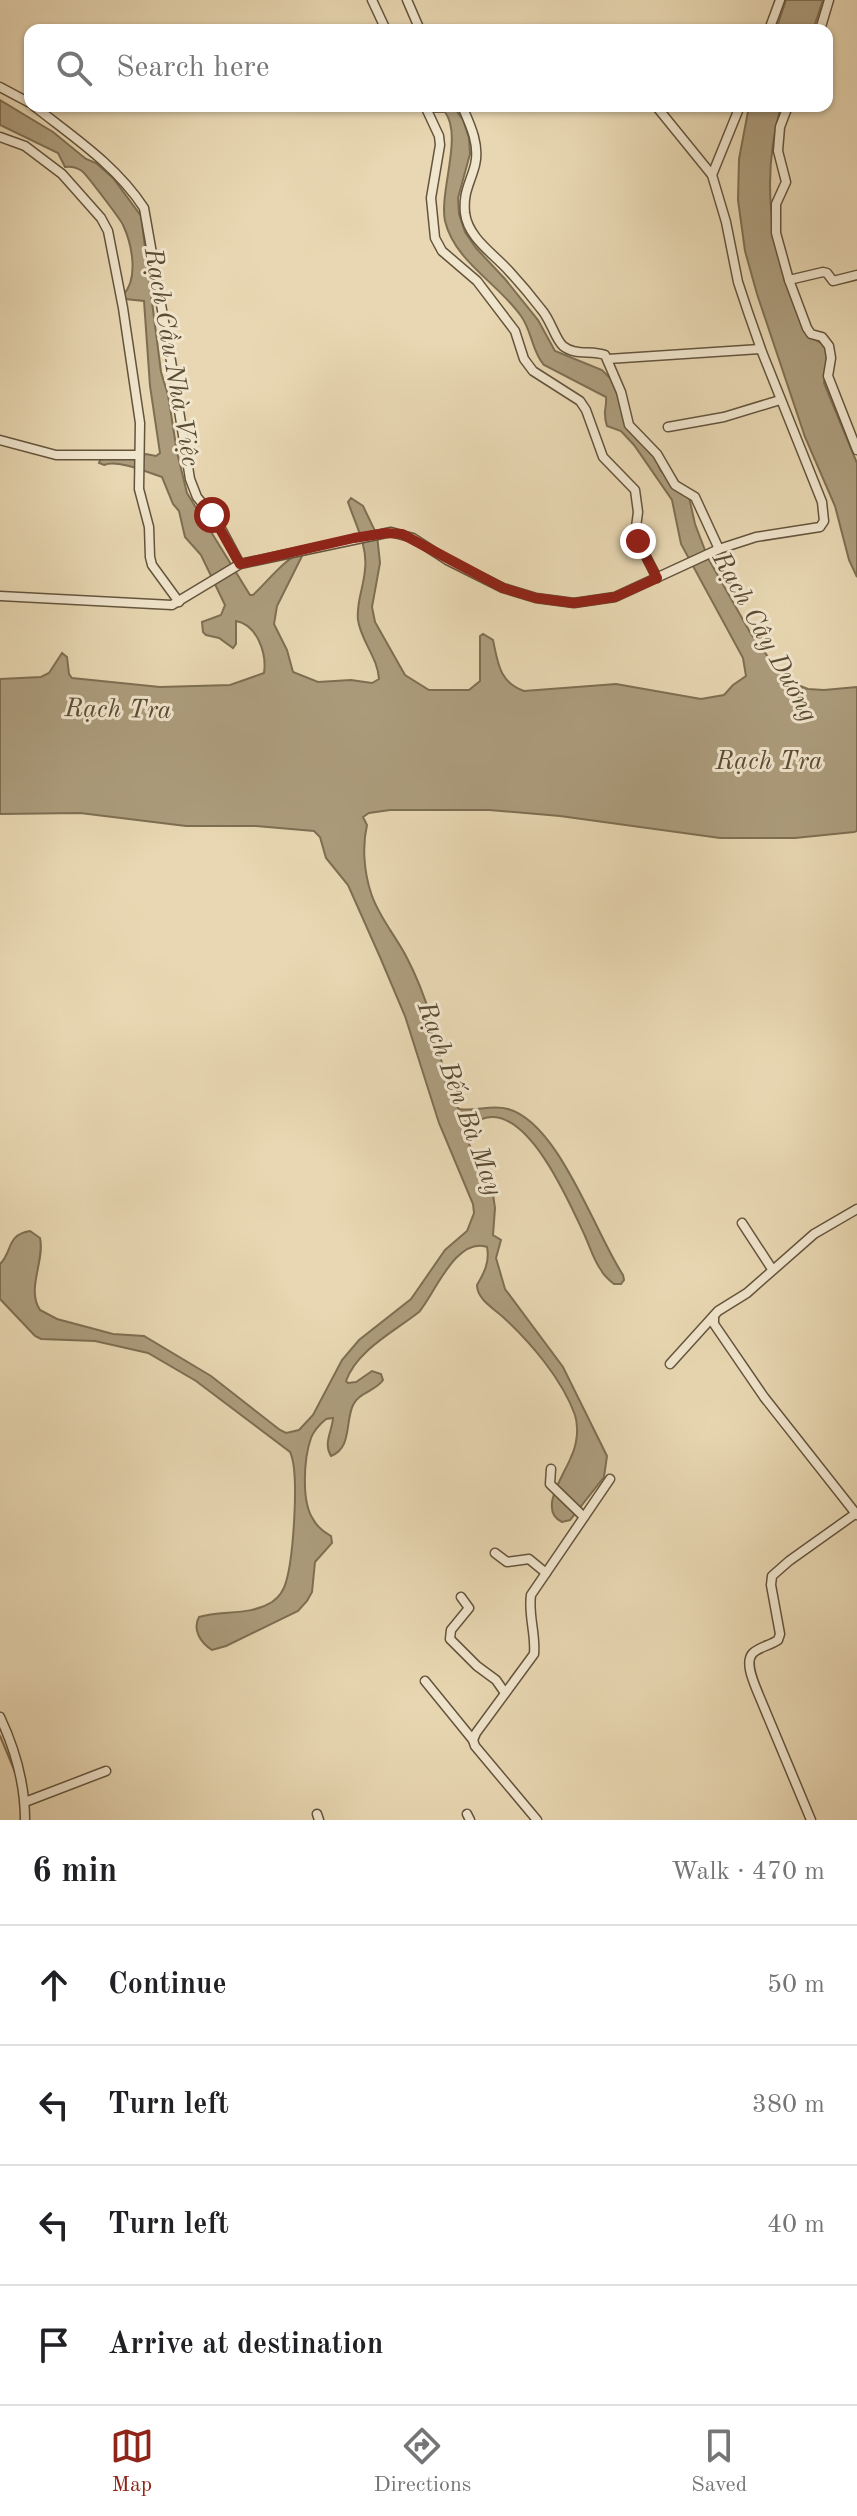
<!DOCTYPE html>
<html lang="en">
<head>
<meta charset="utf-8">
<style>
	:root { --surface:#fff; --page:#f2f2f2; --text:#202124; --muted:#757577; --line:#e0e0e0; --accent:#8f2418 }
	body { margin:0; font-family:"Old Standard TT",serif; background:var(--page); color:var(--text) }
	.stop { position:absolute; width:24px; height:24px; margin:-18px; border:6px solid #8f2418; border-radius:50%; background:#fff }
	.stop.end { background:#8f2418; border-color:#fff; box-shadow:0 2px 8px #0008 }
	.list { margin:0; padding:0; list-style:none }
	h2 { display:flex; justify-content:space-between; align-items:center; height:104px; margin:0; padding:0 32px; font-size:34px }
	h2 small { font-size:26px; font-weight:400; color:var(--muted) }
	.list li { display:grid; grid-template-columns:52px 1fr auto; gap:24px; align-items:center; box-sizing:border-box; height:120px; padding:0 32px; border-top:2px solid var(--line) }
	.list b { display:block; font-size:30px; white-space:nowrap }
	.list em { font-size:26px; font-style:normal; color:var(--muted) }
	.icon { flex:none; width:44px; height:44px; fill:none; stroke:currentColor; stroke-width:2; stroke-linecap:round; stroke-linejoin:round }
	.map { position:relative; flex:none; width:857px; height:1820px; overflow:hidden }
	.search { position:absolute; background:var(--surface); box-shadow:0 2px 6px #0004; left:24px; right:24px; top:24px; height:88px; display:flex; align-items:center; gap:20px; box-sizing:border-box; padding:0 28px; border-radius:16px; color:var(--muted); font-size:30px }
	.sheet { height:584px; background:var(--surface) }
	nav { display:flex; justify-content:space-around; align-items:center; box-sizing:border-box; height:112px; border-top:2px solid var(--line); background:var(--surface); font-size:22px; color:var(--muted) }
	nav a { display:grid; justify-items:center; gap:4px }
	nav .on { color:var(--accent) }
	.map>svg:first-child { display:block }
	.water { fill:#ac9c7c; stroke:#7e6e52; stroke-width:2 }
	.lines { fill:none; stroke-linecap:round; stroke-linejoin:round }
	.stream { stroke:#7e6e52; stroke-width:2 }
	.street-casing { stroke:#64543c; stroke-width:11 }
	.street { stroke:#f0e5cd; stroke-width:8 }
	.route { stroke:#8f2418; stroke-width:10 }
	.labels { text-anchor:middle; stroke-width:6; stroke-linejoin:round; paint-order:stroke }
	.water-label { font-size:26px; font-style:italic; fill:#5b4b33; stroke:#f0e5cd }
</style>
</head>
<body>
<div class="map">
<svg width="857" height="1820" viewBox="0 0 857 1820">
	<rect width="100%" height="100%" fill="#e8d7b2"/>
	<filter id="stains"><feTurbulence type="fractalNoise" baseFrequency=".0025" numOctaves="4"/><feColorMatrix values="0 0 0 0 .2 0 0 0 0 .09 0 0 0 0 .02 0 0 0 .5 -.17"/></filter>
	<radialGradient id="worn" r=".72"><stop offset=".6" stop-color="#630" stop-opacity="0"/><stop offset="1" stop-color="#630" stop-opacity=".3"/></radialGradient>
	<g class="water">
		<polygon points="786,0 823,0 813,30 776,30"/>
		<path d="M0,100L53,132L86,159L96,163L113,178L141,216L161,372L168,395L177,452L187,493L250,595H253C266,583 285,559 300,553L302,556L277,606L274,624L287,650L293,672L318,682L351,680L372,683L379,679C378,658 361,641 358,620C356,602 364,587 365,569C368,547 355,523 348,502L351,498L363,506L377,535L380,563L372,607L375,622L405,675L429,690H469L480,681V636L483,634L493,640C498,663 499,682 524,691L616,684L701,699L724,695L733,685L746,676L743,658L681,544L672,500L634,445L621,431L607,426C602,410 607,410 606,397L544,365C532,352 532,331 521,316C498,283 455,262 445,221C439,192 463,136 445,112H430L427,106H453L463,120L469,138L470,154L458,198L459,214L465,232L476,248L505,279L538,320L555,351L602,370L614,382L626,426L654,454L661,471L689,497L695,524L708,558L751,634L780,673L795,684L808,689L824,690L857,687V831L854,832L795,838H720L560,816L489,810H390L369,813L363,817L367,825C362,846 364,872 371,893C378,916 396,936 407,958C420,983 430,1012 437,1039C444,1063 441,1090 459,1109C476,1112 491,1104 508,1109C559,1123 595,1233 623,1275L624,1280L621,1284H614C609,1280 604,1276 601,1270C594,1261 590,1247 585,1236C570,1204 533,1117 492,1117C476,1117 472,1128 468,1142L493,1194L495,1208L493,1235L501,1240L496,1258L505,1289L563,1367L607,1456L604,1477L570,1520L562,1522C537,1510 565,1474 571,1457C577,1445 579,1428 575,1415C562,1379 531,1343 503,1317C493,1308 477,1299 477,1285C484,1273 490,1262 487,1247C456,1236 434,1295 419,1312C395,1331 357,1350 346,1381L348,1383L356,1382L372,1371L381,1374L383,1380C376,1391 359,1392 353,1405C345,1422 352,1448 331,1456C323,1443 332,1432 333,1418L326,1419C320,1424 314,1430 311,1438C304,1458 301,1501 313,1519C317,1527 324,1532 331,1536L332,1543L315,1562L312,1592L307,1601L298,1611L226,1646L212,1650C201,1643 192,1630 199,1617C222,1610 250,1616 272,1602C279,1597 284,1590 286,1582C293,1559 300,1472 290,1452L196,1381L148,1353L95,1341L41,1339L35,1336L0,1299V1264C13,1251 6,1235 30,1231L40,1238C45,1261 26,1289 40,1310L57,1319L113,1334L144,1336L211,1376L280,1430L286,1433L299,1430L313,1415L342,1360L359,1340L411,1299L445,1250L467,1231L474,1213L473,1204L439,1123L405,1016L380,957L348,885L326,858L320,837L314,831L256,826H186L80,813L0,814V679L41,677L49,673L62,653L67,657L69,674L72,678L160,687L230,685L264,673C267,653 257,625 236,621V644L233,648L219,638L206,635L203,632L202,622L221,615L225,605L201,555L185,537L179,511L173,504L162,477C147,472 117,459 104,465L99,463L101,458H139L146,454L156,456L160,453L150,386L144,301L125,299L123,295C139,279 132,244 123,225C121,220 86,174 82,171C76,167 71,166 65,167L58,153L0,125Z"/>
		<path d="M749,106H781C762,173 768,244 797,307C800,315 802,330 808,335C813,339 820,342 824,345L827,355L824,383L857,463V577L849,560L835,506L805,437L757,294L745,251L738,200L739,159Z"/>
	</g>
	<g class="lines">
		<polyline class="stream" points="0,1736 15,1772"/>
		<g class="street-casing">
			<g id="street">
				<polyline points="372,0 386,30"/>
				<polyline points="407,0 420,30"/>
				<polyline points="769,30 780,0"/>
				<polyline points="820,30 829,0"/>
				<polyline points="0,87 30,103"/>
				<path d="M34,106C73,137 116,165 144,208L171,361L190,479L197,497L217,521L240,564"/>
				<polyline points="425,106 439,136 440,145 431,198 435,238 442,251 477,281 515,331 524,359 533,371 580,401 586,410 603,457 635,490 638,512 635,535 657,578"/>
				<path d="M462,106C470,124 480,145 475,165C470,184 463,192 465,213C468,238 494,254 509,271C520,283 531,296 541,309C551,320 555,339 563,346C575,356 591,350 605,355L621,392L629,425L657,454L675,485L695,497L719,549"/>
				<polyline points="656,106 712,175"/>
				<polyline points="788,106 780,127 778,151 786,182 776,204 776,233 789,280 807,328 811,334 822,337 829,346 831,358 828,376 857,450"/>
				<polyline points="0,137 25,146 62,174 101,218 108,231 123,308 140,423 139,489 149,527 150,557 152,565 179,602"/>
				<polyline points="789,280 823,272 827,273 833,281 857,275"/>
				<polyline points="608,359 760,349"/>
				<polyline points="668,427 724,417 780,400"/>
				<polyline points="0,440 56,455 139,455"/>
				<polyline points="0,596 172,605 240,564 391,532 413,538 447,560 503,588 536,598 574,603 615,597 719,549 756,537 820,527 824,521 822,502 762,352 748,312 738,282 726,222 712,175 740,106"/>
				<polyline points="742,1223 772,1269"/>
				<polyline points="714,1317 714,1324 764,1397 857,1515"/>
				<polyline points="670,1364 718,1311 747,1293 814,1234 857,1209"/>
				<polyline points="551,1469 550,1484 584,1517"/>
				<polyline points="495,1553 507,1562 529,1559 546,1573"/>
				<polyline points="461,1597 469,1608 451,1630 450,1639 477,1666 496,1680 505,1693"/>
				<polyline points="425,1681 473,1740"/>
				<path d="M0,1717C15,1749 25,1784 25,1820"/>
				<polyline points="25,1802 106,1771"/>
				<polyline points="317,1814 319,1820"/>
				<polyline points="467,1814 470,1820"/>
				<path d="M537,1820L475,1746L473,1740L476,1733L534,1654C536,1634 528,1615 531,1595L610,1479"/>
				<path d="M811,1820L758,1693C754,1683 744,1662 753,1653C759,1647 771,1645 778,1640L780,1634L771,1585L772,1576L789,1561L855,1514"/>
			</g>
		</g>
		<use href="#street" class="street"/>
	</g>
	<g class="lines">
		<polyline class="route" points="212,515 240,564 354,538 386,533 402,534 503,588 536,598 574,603 615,597 657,578 638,541"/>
	</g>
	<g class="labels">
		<g class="water-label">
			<text transform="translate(173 357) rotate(80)" y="9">Rạch Cầu Nhà Việc</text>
			<text transform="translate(766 636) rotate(61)" y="9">Rạch Cây Dương</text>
			<text transform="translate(118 708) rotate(1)" y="9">Rạch Tra</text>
			<text x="769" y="769">Rạch Tra</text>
			<text transform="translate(461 1098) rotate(70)" y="9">Rạch Bến Bà May</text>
		</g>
	</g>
	<rect width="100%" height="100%" filter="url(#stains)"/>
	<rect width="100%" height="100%" fill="url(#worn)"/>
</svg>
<div class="stop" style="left:212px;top:515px"></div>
<div class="stop end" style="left:638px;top:541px"></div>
<div class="search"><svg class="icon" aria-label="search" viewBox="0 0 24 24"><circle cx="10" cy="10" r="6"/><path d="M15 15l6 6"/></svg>Search here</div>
</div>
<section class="sheet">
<h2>6 min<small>Walk · 470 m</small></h2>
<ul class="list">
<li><svg class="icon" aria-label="ahead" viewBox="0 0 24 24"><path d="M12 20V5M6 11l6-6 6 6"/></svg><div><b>Continue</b></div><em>50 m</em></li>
<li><svg class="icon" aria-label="left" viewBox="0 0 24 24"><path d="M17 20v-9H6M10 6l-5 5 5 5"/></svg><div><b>Turn left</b></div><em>380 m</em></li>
<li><svg class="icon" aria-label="left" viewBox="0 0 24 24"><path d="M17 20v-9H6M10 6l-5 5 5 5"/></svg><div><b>Turn left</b></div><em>40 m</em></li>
<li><svg class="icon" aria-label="arrive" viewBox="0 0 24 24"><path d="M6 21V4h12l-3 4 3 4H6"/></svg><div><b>Arrive at destination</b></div></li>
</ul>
</section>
<nav>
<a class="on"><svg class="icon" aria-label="map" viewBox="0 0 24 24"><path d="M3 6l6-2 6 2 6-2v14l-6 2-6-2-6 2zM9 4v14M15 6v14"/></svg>Map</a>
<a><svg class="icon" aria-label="directions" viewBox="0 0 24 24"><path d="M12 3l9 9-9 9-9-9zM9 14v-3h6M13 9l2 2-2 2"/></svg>Directions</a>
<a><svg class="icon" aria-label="saved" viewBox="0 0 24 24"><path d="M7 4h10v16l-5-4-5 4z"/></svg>Saved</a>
</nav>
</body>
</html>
